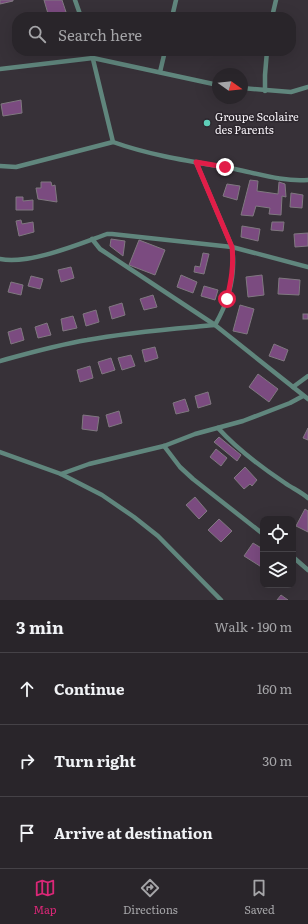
<!DOCTYPE html>
<html lang="en">
<head>
<meta charset="utf-8">
<style>
	:root { --surface:#29252a; --page:#353136; --text:#f1f3f6; --muted:#a5a5a8; --line:#454247; --accent:#db2777 }
	body { margin:0; font-family:Literata,serif; background:var(--page); color:var(--text) }
	.controls { position:absolute; right:12px; bottom:12px; display:grid; overflow:hidden; border-radius:8px; box-shadow:0 4px 16px #0002 }
	.controls button { width:36px; height:36px; display:grid; place-items:center; padding:0; border:0; border-bottom:1px solid var(--line); background:var(--surface); color:var(--text); font:20px sans-serif }
	.compass { position:absolute; left:212px; top:68px; width:36px; height:36px; border-radius:50%; background:var(--surface); box-shadow:0 4px 16px #0002; rotate:105deg }
	.stop { position:absolute; width:12px; height:12px; margin:-9px; border:3px solid #e11d48; border-radius:50%; background:#fff }
	.stop.end { background:#e11d48; border-color:#fff; box-shadow:0 1px 4px #0008 }
	.list { margin:0; padding:0; list-style:none }
	h2 { display:flex; justify-content:space-between; align-items:center; height:52px; margin:0; padding:0 16px; font-size:17px }
	h2 small { font-size:13px; font-weight:400; color:var(--muted) }
	.list li { display:grid; grid-template-columns:26px 1fr auto; gap:12px; align-items:center; box-sizing:border-box; height:72px; padding:0 16px; border-top:1px solid var(--line) }
	.list b { display:block; font-size:15px; white-space:nowrap }
	.list em { font-size:13px; font-style:normal; color:var(--muted) }
	.icon { flex:none; width:22px; height:22px; fill:none; stroke:currentColor; stroke-width:2; stroke-linecap:round; stroke-linejoin:round }
	.map { position:relative; flex:none; width:308px; height:600px; overflow:hidden }
	.search { position:absolute; background:var(--surface); box-shadow:0 4px 16px #0002; left:12px; right:12px; top:12px; height:44px; display:flex; align-items:center; gap:10px; box-sizing:border-box; padding:0 14px; border-radius:16px; color:var(--muted); font-size:15px }
	.sheet { height:268px; background:var(--surface) }
	nav { display:flex; justify-content:space-around; align-items:center; box-sizing:border-box; height:56px; border-top:1px solid var(--line); background:var(--surface); font-size:11px; color:var(--muted) }
	nav a { display:grid; justify-items:center; gap:2px }
	nav .on { color:var(--accent) }
	.map>svg:first-child { display:block }
	.building { fill:#7b4b80; stroke:#807880 }
	.lines { fill:none; stroke-linecap:round; stroke-linejoin:round }
	.street { stroke:#60867d; stroke-width:4.5 }
	.route { stroke:#e11d48; stroke-width:5 }
	.poi-dot { fill:#5eceb8; stroke:#2d272e; stroke-width:1.5 }
	.labels { text-anchor:middle; stroke-width:3; stroke-linejoin:round; paint-order:stroke }
	.poi-label { font-size:11px; fill:#f4f0f5; stroke:#2d272e; text-anchor:start }
</style>
</head>
<body>
<div class="map">
<svg width="308" height="600" viewBox="0 0 308 600">
	<rect width="100%" height="100%" fill="#373138"/>
	<g class="building">
		<polygon points="0,0 13,0 13,1 0,4"/>
		<polygon points="44,0 62,0 66,12 49,17"/>
		<polygon points="21,100 22,113 3,116 1,104"/>
		<polygon points="250,180 258,181 257,191 278,194 279,182 285,184 286,197 282,196 281,215 269,214 270,208 256,206 253,216 241,215"/>
		<polygon points="41,182 51,182 52,186 55,185 57,202 38,199 36,188 41,188"/>
		<polygon points="227,184 240,186 237,200 223,196"/>
		<polygon points="291,193 303,195 302,208 290,207"/>
		<polygon points="16,197 23,197 23,201 33,200 33,210 16,210"/>
		<polygon points="21,220 22,224 33,222 34,232 19,236 16,221"/>
		<polygon points="272,222 284,222 283,231 271,230"/>
		<polygon points="242,226 260,229 258,241 241,237"/>
		<polygon points="308,233 308,246 295,247 294,234"/>
		<polygon points="111,239 125,241 123,256 110,246"/>
		<polygon points="139,240 165,250 155,275 129,265"/>
		<polygon points="203,253 209,254 204,274 194,272 195,266 200,267"/>
		<polygon points="71,267 74,278 61,282 58,270"/>
		<polygon points="181,275 197,282 193,293 177,287"/>
		<polygon points="262,275 264,295 248,297 246,277"/>
		<polygon points="31,276 43,279 40,289 28,286"/>
		<polygon points="279,278 300,280 299,295 278,294"/>
		<polygon points="11,282 23,285 21,295 8,292"/>
		<polygon points="204,286 218,290 215,300 201,296"/>
		<polygon points="153,295 157,307 144,310 140,299"/>
		<polygon points="122,303 125,315 112,319 109,307"/>
		<polygon points="240,305 254,309 247,334 233,331"/>
		<polygon points="96,310 99,322 86,326 83,314"/>
		<rect x="303" y="314" width="5" height="5"/>
		<polygon points="73,316 77,328 63,331 61,319"/>
		<polygon points="47,323 51,335 38,338 35,327"/>
		<polygon points="21,328 24,340 11,344 8,332"/>
		<polygon points="274,344 288,350 284,361 269,356"/>
		<polygon points="155,347 158,358 145,362 142,350"/>
		<polygon points="131,355 135,366 122,370 118,358"/>
		<polygon points="111,358 115,370 102,374 98,362"/>
		<polygon points="90,366 93,378 80,382 77,370"/>
		<polygon points="258,374 278,389 269,402 249,387"/>
		<polygon points="208,392 211,404 198,408 195,396"/>
		<polygon points="185,399 189,411 176,414 173,403"/>
		<polygon points="119,411 122,423 109,427 106,415"/>
		<polygon points="83,415 99,417 97,431 82,429"/>
		<polygon points="308,428 308,440 303,438"/>
		<polygon points="219,437 241,455 237,461 214,442"/>
		<polygon points="216,449 227,458 221,466 210,457"/>
		<polygon points="245,467 257,480 252,486 250,484 244,489 234,478"/>
		<polygon points="195,497 207,511 199,519 186,505"/>
		<polygon points="305,509 308,511 308,532 296,526"/>
		<polygon points="219,519 232,531 221,542 208,530"/>
		<polygon points="253,543 263,549 263,568 244,556"/>
		<polygon points="281,595 288,600 277,600"/>
	</g>
	<g class="lines">
		<g class="street">
			<polyline points="75,0 81,17"/>
			<polyline points="172,17 176,0"/>
			<polyline points="272,17 276,0"/>
			<path d="M91,51L113,142C152,156 195,162 235,169C259,174 284,182 308,180"/>
			<polyline points="0,69 93,58 218,85"/>
			<polyline points="160,72 165,51"/>
			<polyline points="242,88 291,92 308,87"/>
			<polyline points="265,91 265,75 267,51"/>
			<polyline points="0,166 16,167 113,142"/>
			<polyline points="92,239 100,249 215,325 308,399"/>
			<path d="M0,259C29,265 79,244 107,234H112L232,247L308,267"/>
			<path d="M0,361C29,353 57,345 87,340C129,332 172,329 215,325C229,301 236,275 232,247L196,162"/>
			<polyline points="293,387 308,376"/>
			<path d="M218,428C237,449 261,467 285,483C292,488 301,492 308,498"/>
			<polyline points="164,446 180,467 193,479 263,534"/>
			<polyline points="0,452 61,474 102,495 134,517 158,536 221,600"/>
			<polyline points="61,474 89,464 164,446 195,434 243,421 290,403 303,396"/>
			<polyline points="293,557 308,570"/>
		</g>
	</g>
	<g class="lines">
		<path class="route" d="M225,167L196,162L232,247C234,266 231,281 227,299"/>
	</g>
	<circle class="poi-dot" cx="207" cy="123" r="4"/>
	<g class="labels">
		<g class="poi-label">
			<text x="215" y="121">Groupe Scolaire<tspan x="215" dy="13">des Parents</tspan></text>
		</g>
	</g>
</svg>
<div class="controls">
<button><svg class="icon" aria-label="locate" viewBox="0 0 24 24"><circle cx="12" cy="12" r="6"/><path d="M12 2v4M12 18v4M2 12h4M18 12h4"/></svg></button>
<button><svg class="icon" aria-label="layers" viewBox="0 0 24 24"><path d="M12 4l9 5-9 5-9-5zM3 14l9 5 9-5"/></svg></button>
</div>
<svg class="compass" viewBox="-18 -18 36 36"><path d="M0-13l5 13h-10z" fill="#e53935"/><path d="M0 13l5-13h-10z" fill="#a5a5a8"/></svg>
<div class="stop" style="left:227px;top:299px"></div>
<div class="stop end" style="left:225px;top:167px"></div>
<div class="search"><svg class="icon" aria-label="search" viewBox="0 0 24 24"><circle cx="10" cy="10" r="6"/><path d="M15 15l6 6"/></svg>Search here</div>
</div>
<section class="sheet">
<h2>3 min<small>Walk · 190 m</small></h2>
<ul class="list">
<li><svg class="icon" aria-label="ahead" viewBox="0 0 24 24"><path d="M12 20V5M6 11l6-6 6 6"/></svg><div><b>Continue</b></div><em>160 m</em></li>
<li><svg class="icon" aria-label="right" viewBox="0 0 24 24"><path d="M7 20v-9h11M14 6l5 5-5 5"/></svg><div><b>Turn right</b></div><em>30 m</em></li>
<li><svg class="icon" aria-label="arrive" viewBox="0 0 24 24"><path d="M6 21V4h12l-3 4 3 4H6"/></svg><div><b>Arrive at destination</b></div></li>
</ul>
</section>
<nav>
<a class="on"><svg class="icon" aria-label="map" viewBox="0 0 24 24"><path d="M3 6l6-2 6 2 6-2v14l-6 2-6-2-6 2zM9 4v14M15 6v14"/></svg>Map</a>
<a><svg class="icon" aria-label="directions" viewBox="0 0 24 24"><path d="M12 3l9 9-9 9-9-9zM9 14v-3h6M13 9l2 2-2 2"/></svg>Directions</a>
<a><svg class="icon" aria-label="saved" viewBox="0 0 24 24"><path d="M7 4h10v16l-5-4-5 4z"/></svg>Saved</a>
</nav>
</body>
</html>
